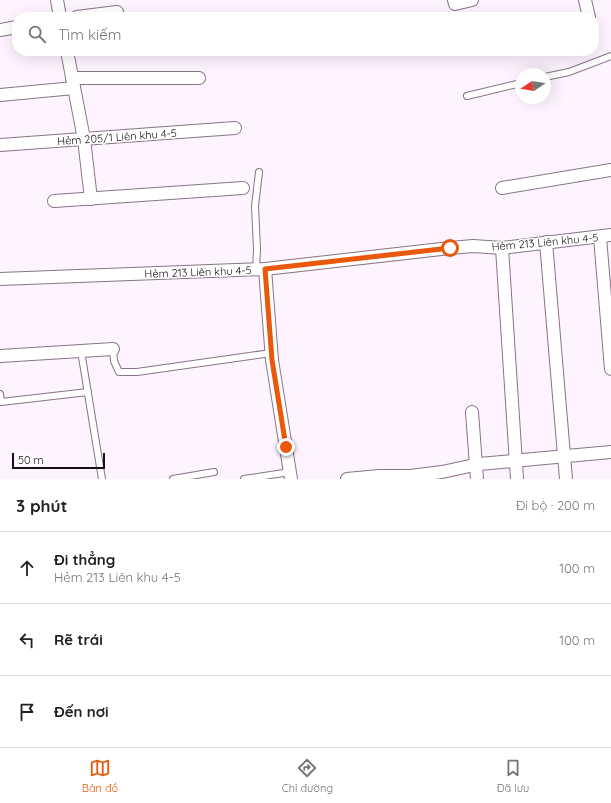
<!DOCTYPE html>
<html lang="vi">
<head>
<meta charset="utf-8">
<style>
	:root { --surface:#fff; --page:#f6f6f6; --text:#222; --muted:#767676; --line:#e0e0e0; --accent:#ea580c }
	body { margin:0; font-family:Quicksand,sans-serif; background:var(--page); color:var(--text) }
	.compass { position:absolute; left:515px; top:68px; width:36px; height:36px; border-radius:50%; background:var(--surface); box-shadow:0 4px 16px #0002; rotate:258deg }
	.scale { position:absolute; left:12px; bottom:10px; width:93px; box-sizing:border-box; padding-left:4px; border:2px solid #160f16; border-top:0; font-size:11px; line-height:14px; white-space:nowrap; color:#160f16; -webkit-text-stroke:3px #fff; paint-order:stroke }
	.stop { position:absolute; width:12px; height:12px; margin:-9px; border:3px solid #ea580c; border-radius:50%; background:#fff }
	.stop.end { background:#ea580c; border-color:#fff; box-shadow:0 1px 4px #0008 }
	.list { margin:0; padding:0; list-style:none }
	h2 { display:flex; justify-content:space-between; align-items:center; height:52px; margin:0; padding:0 16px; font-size:17px }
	h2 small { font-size:13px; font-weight:400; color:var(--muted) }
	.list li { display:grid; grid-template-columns:26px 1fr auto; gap:12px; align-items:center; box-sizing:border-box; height:72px; padding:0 16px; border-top:1px solid var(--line) }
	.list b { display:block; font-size:15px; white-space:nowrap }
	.list p { margin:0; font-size:13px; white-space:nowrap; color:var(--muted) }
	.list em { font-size:13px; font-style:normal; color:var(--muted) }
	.icon { flex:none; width:22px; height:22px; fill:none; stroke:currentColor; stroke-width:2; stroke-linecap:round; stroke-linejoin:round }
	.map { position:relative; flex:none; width:611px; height:479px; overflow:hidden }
	.search { position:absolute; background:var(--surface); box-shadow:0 4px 16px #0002; left:12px; right:12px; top:12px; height:44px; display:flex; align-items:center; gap:10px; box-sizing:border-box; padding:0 14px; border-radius:16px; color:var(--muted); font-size:15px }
	.sheet { height:268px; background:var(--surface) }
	nav { display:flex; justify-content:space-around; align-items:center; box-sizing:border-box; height:56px; border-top:1px solid var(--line); background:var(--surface); font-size:11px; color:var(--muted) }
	nav a { display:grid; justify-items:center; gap:2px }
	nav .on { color:var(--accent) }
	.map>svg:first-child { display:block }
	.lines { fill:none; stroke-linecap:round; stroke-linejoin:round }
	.service-casing { stroke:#867586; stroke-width:8 }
	.minor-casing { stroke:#867586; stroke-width:14 }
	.service { stroke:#fff; stroke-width:6 }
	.minor { stroke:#fff; stroke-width:12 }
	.route { stroke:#ea580c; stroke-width:5 }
	.labels { text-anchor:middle; stroke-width:3; stroke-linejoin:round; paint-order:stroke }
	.street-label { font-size:11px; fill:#160f16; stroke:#fff }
</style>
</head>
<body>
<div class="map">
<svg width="611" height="479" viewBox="0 0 611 479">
	<rect width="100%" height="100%" fill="#fef3fe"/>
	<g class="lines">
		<g class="service-casing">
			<g id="service">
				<polyline points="545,77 569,72 611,56"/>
				<polyline points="467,96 521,83"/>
				<polyline points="256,270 257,249 255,206 259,172"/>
				<polyline points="113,349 114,361 119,372 137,372 271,353"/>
				<polyline points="81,351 102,479"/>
				<polyline points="0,394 1,402 88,392"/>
				<polyline points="173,479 214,472"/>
				<polyline points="244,479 290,472"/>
			</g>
		</g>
		<g class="minor-casing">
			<g id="minor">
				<polyline points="57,0 60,17"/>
				<polyline points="454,0 455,4 472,0"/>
				<polyline points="585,0 589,17"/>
				<polyline points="77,17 117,12"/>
				<polyline points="0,30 17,27"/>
				<polyline points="67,51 84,139 91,199"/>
				<polyline points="72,78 199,78"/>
				<polyline points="0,95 74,88"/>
				<polyline points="0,145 235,128"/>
				<polyline points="502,188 611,170"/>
				<polyline points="54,201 243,188"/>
				<polyline points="600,237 611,369"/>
				<polyline points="546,242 566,479"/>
				<polyline points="502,248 517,479"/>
				<polyline points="265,269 272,360 291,479"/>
				<polyline points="0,279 265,269 450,248 473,246 502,248 611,235"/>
				<polyline points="0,356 113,349"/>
				<polyline points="472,412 477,479"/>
				<polyline points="347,479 379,476 410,476 442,472 479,464 611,452"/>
			</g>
		</g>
		<use href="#service" class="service"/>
		<use href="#minor" class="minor"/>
	</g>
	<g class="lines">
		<polyline class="route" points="286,447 272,360 265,269 450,248"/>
	</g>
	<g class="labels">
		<g class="street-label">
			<text transform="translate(117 137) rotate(-4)" y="4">Hẻm 205/1 Liên khu 4-5</text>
			<text transform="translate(545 242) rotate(-5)" y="4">Hẻm 213 Liên khu 4-5</text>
			<text transform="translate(198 272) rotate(-2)" y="4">Hẻm 213 Liên khu 4-5</text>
		</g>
	</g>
</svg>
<svg class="compass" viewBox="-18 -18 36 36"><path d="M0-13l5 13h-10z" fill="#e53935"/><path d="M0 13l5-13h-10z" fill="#767676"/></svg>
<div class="scale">50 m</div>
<div class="stop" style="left:450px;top:248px"></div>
<div class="stop end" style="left:286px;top:447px"></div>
<div class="search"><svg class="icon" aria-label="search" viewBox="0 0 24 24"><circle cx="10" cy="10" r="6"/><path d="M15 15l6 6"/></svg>Tìm kiếm</div>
</div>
<section class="sheet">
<h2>3 phút<small>Đi bộ · 200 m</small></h2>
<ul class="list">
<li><svg class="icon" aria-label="ahead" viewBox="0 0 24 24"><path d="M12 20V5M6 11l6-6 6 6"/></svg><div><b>Đi thẳng</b><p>Hẻm 213 Liên khu 4-5</p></div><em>100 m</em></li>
<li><svg class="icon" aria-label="left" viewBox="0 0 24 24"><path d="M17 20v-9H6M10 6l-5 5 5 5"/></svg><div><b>Rẽ trái</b></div><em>100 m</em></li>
<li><svg class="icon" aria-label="arrive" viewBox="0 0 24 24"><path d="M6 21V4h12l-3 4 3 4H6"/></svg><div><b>Đến nơi</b></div></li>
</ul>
</section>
<nav>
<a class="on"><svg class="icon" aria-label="map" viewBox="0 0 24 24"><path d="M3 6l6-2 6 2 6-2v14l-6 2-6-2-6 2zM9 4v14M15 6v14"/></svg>Bản đồ</a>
<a><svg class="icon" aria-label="directions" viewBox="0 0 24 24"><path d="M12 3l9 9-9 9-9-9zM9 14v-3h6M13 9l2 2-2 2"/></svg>Chỉ đường</a>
<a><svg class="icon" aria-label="saved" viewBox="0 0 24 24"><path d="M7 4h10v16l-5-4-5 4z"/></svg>Đã lưu</a>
</nav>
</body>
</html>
